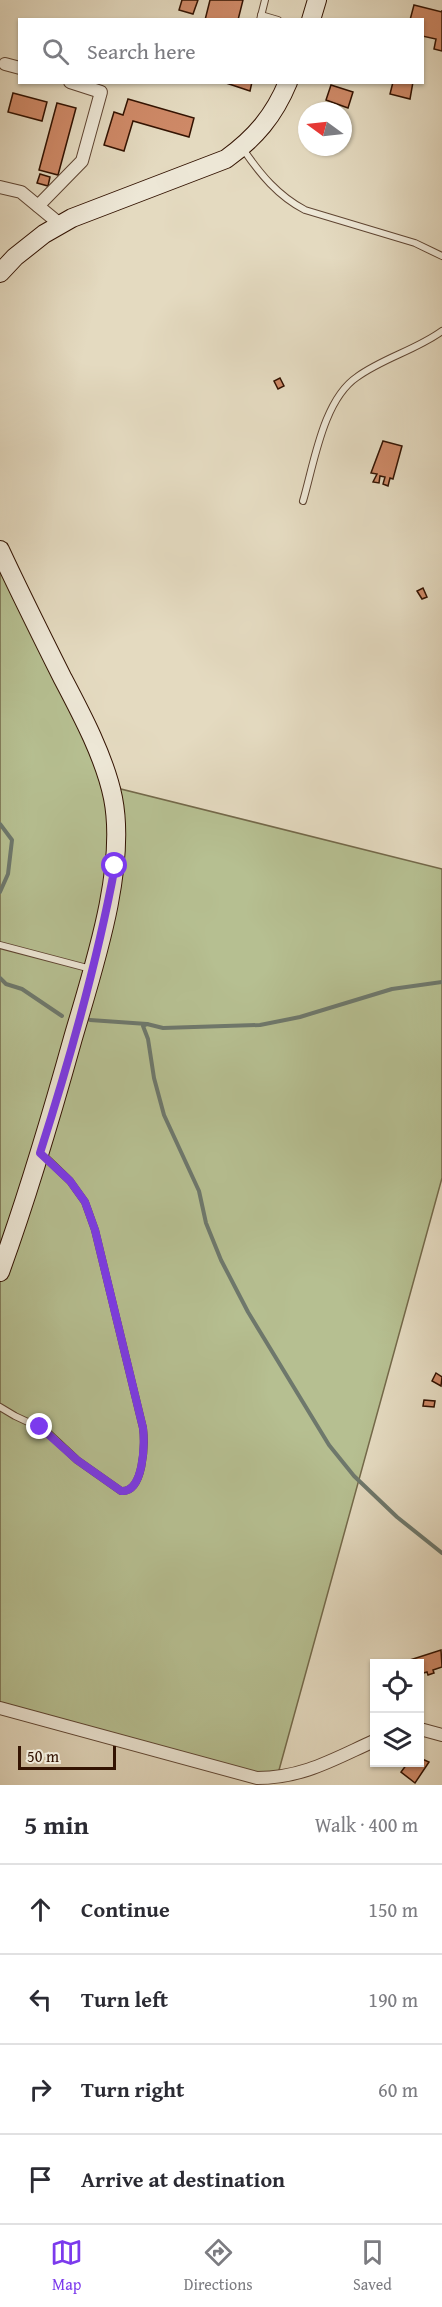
<!DOCTYPE html>
<html lang="en">
<head>
<meta charset="utf-8">
<style>
	:root { --surface:#fff; --page:#f2f2f3; --text:#2b2b33; --muted:#7c7c81; --line:#e1e1e2; --accent:#7c3aed }
	body { margin:0; font-family:"Gentium Book Plus",serif; background:var(--page); color:var(--text) }
	.controls { position:absolute; right:18px; bottom:18px; display:grid; overflow:hidden; border-radius:0px; box-shadow:0 2px 4px #0004 }
	.controls button { width:54px; height:54px; display:grid; place-items:center; padding:0; border:0; border-bottom:2px solid var(--line); background:var(--surface); color:var(--text); font:30px sans-serif }
	.compass { position:absolute; left:298px; top:102px; width:54px; height:54px; border-radius:50%; background:var(--surface); box-shadow:0 2px 4px #0004; rotate:285deg }
	.scale { position:absolute; left:18px; bottom:15px; width:98px; box-sizing:border-box; padding-left:6px; border:3px solid #331302; border-top:0; font-size:16px; line-height:21px; white-space:nowrap; color:#331302; -webkit-text-stroke:4px #ede7d6; paint-order:stroke }
	.stop { position:absolute; width:18px; height:18px; margin:-14px; border:4px solid #7c3aed; border-radius:50%; background:#fff }
	.stop.end { background:#7c3aed; border-color:#fff; box-shadow:0 2px 6px #0008 }
	.list { margin:0; padding:0; list-style:none }
	h2 { display:flex; justify-content:space-between; align-items:center; height:78px; margin:0; padding:0 24px; font-size:26px }
	h2 small { font-size:20px; font-weight:400; color:var(--muted) }
	.list li { display:grid; grid-template-columns:39px 1fr auto; gap:18px; align-items:center; box-sizing:border-box; height:90px; padding:0 24px; border-top:2px solid var(--line) }
	.list b { display:block; font-size:22px; white-space:nowrap }
	.list em { font-size:20px; font-style:normal; color:var(--muted) }
	.icon { flex:none; width:33px; height:33px; fill:none; stroke:currentColor; stroke-width:2; stroke-linecap:round; stroke-linejoin:round }
	.map { position:relative; flex:none; width:442px; height:1785px; overflow:hidden }
	.search { position:absolute; background:var(--surface); box-shadow:0 2px 4px #0004; left:18px; right:18px; top:18px; height:66px; display:flex; align-items:center; gap:15px; box-sizing:border-box; padding:0 21px; border-radius:0px; color:var(--muted); font-size:22px }
	.sheet { height:438px; background:var(--surface) }
	nav { display:flex; justify-content:space-around; align-items:center; box-sizing:border-box; height:84px; border-top:2px solid var(--line); background:var(--surface); font-size:16px; color:var(--muted) }
	nav a { display:grid; justify-items:center; gap:3px }
	nav .on { color:var(--accent) }
	.map>svg:first-child { display:block }
	.green { fill:#b6bf91; stroke:#74694a; stroke-width:1.5 }
	.lines { fill:none; stroke-linecap:round; stroke-linejoin:round }
	.stream { stroke:#6e786c; stroke-width:4 }
	.building { fill:#ce8967; stroke:#331302; stroke-width:1.5 }
	.lane-casing { stroke:#5f4532; stroke-width:8 }
	.street-casing { stroke:#5f4532; stroke-width:14 }
	.secondary-casing { stroke:#331302; stroke-width:20 }
	.lane { stroke:#ede7d6; stroke-width:6 }
	.street { stroke:#ede7d6; stroke-width:12 }
	.secondary { stroke:#ede7d6; stroke-width:18 }
	.route { stroke:#7c3aed; stroke-width:8 }
</style>
</head>
<body>
<div class="map">
<svg width="442" height="1785" viewBox="0 0 442 1785">
	<rect width="100%" height="100%" fill="#e4dac0"/>
	<filter id="stains"><feTurbulence type="fractalNoise" baseFrequency=".00333" numOctaves="4"/><feColorMatrix values="0 0 0 0 .2 0 0 0 0 .09 0 0 0 0 .02 0 0 0 .5 -.17"/></filter>
	<radialGradient id="worn" r=".72"><stop offset=".6" stop-color="#630" stop-opacity="0"/><stop offset="1" stop-color="#630" stop-opacity=".3"/></radialGradient>
	<polygon class="green" points="0,570 121,789 442,869 442,1178 276,1781 0,1703"/>
	<g class="lines">
		<g class="stream">
			<polyline points="0,824 12,840 8,874 0,892"/>
			<polyline points="0,978 6,984 22,989 62,1016"/>
			<polyline points="90,1020 147,1024 163,1028 260,1025 300,1017 392,989 442,982"/>
			<polyline points="147,1024 143,1026 148,1039 154,1078 164,1115 199,1191 206,1223 221,1260 248,1312 329,1445 354,1476 397,1517 442,1553"/>
		</g>
	</g>
	<g class="building">
		<polygon points="182,0 198,0 193,14 179,10"/>
		<polygon points="210,0 243,0 238,20 205,20"/>
		<polygon points="414,5 442,12 442,10 442,51 434,49 436,39 422,36 422,20 410,20"/>
		<polygon points="223,82 252,82 250,91"/>
		<polygon points="393,82 413,82 410,99 390,94"/>
		<polygon points="331,85 353,92 348,108 326,100"/>
		<polygon points="13,93 47,102 42,121 8,112"/>
		<polygon points="128,99 194,118 189,137 133,121 124,151 104,145 114,112 123,115"/>
		<polygon points="57,103 76,108 58,175 39,170"/>
		<polygon points="40,174 50,177 48,186 37,183"/>
		<polygon points="280,378 284,386 278,389 274,381"/>
		<polygon points="383,441 402,446 393,479 390,478 388,486 383,484 385,477 380,476 379,483 373,482 377,474 371,473"/>
		<polygon points="423,588 427,597 422,599 417,591"/>
		<polygon points="436,1373 442,1377 441,1386 432,1381"/>
		<polygon points="424,1400 435,1401 434,1407 423,1406"/>
		<polygon points="441,1650 442,1667 433,1670 434,1673 428,1675 427,1672 420,1674 420,1664 412,1664 410,1660"/>
		<polygon points="420,1758 429,1762 415,1783 401,1772 407,1764 405,1762 420,1762"/>
	</g>
	<g class="lines">
		<g class="lane-casing">
			<g id="lane">
				<polyline points="261,15 278,20"/>
				<polyline points="260,20 265,0"/>
				<path d="M243,149C260,174 278,196 305,210L415,243L442,256"/>
				<path d="M303,501C314,464 323,400 357,377C383,358 416,350 442,331"/>
				<polyline points="0,945 91,969"/>
				<path d="M0,1407L15,1416L45,1430L77,1460L121,1491C144,1493 145,1444 143,1428L95,1230L85,1202L70,1181L43,1155"/>
			</g>
		</g>
		<g class="street-casing">
			<g id="street">
				<polyline points="5,64 20,68"/>
				<polyline points="0,187 21,192 61,225"/>
				<polyline points="38,206 82,161 101,92 70,82"/>
				<path d="M0,1708L257,1778C303,1778 334,1759 374,1741"/>
				<polyline points="420,1729 442,1735"/>
			</g>
		</g>
		<g class="secondary-casing">
			<g id="secondary">
				<polyline points="311,20 317,0"/>
				<path d="M0,273L15,257L44,234L72,218L226,159C255,138 274,116 288,82"/>
				<path d="M0,550C20,593 41,635 62,677C81,713 105,758 113,798C127,869 93,969 73,1038C51,1117 28,1195 0,1272"/>
			</g>
		</g>
		<use href="#lane" class="lane"/>
		<use href="#street" class="street"/>
		<use href="#secondary" class="secondary"/>
	</g>
	<g class="lines">
		<path class="route" d="M40,1427L77,1460L121,1491C144,1493 145,1443 143,1428L95,1230L85,1202L70,1181L40,1153C70,1059 97,963 115,866"/>
	</g>
	<rect width="100%" height="100%" filter="url(#stains)"/>
	<rect width="100%" height="100%" fill="url(#worn)"/>
</svg>
<div class="controls">
<button><svg class="icon" aria-label="locate" viewBox="0 0 24 24"><circle cx="12" cy="12" r="6"/><path d="M12 2v4M12 18v4M2 12h4M18 12h4"/></svg></button>
<button><svg class="icon" aria-label="layers" viewBox="0 0 24 24"><path d="M12 4l9 5-9 5-9-5zM3 14l9 5 9-5"/></svg></button>
</div>
<svg class="compass" viewBox="-18 -18 36 36"><path d="M0-13l5 13h-10z" fill="#e53935"/><path d="M0 13l5-13h-10z" fill="#7c7c81"/></svg>
<div class="scale">50 m</div>
<div class="stop" style="left:115px;top:866px"></div>
<div class="stop end" style="left:40px;top:1427px"></div>
<div class="search"><svg class="icon" aria-label="search" viewBox="0 0 24 24"><circle cx="10" cy="10" r="6"/><path d="M15 15l6 6"/></svg>Search here</div>
</div>
<section class="sheet">
<h2>5 min<small>Walk · 400 m</small></h2>
<ul class="list">
<li><svg class="icon" aria-label="ahead" viewBox="0 0 24 24"><path d="M12 20V5M6 11l6-6 6 6"/></svg><div><b>Continue</b></div><em>150 m</em></li>
<li><svg class="icon" aria-label="left" viewBox="0 0 24 24"><path d="M17 20v-9H6M10 6l-5 5 5 5"/></svg><div><b>Turn left</b></div><em>190 m</em></li>
<li><svg class="icon" aria-label="right" viewBox="0 0 24 24"><path d="M7 20v-9h11M14 6l5 5-5 5"/></svg><div><b>Turn right</b></div><em>60 m</em></li>
<li><svg class="icon" aria-label="arrive" viewBox="0 0 24 24"><path d="M6 21V4h12l-3 4 3 4H6"/></svg><div><b>Arrive at destination</b></div></li>
</ul>
</section>
<nav>
<a class="on"><svg class="icon" aria-label="map" viewBox="0 0 24 24"><path d="M3 6l6-2 6 2 6-2v14l-6 2-6-2-6 2zM9 4v14M15 6v14"/></svg>Map</a>
<a><svg class="icon" aria-label="directions" viewBox="0 0 24 24"><path d="M12 3l9 9-9 9-9-9zM9 14v-3h6M13 9l2 2-2 2"/></svg>Directions</a>
<a><svg class="icon" aria-label="saved" viewBox="0 0 24 24"><path d="M7 4h10v16l-5-4-5 4z"/></svg>Saved</a>
</nav>
</body>
</html>
